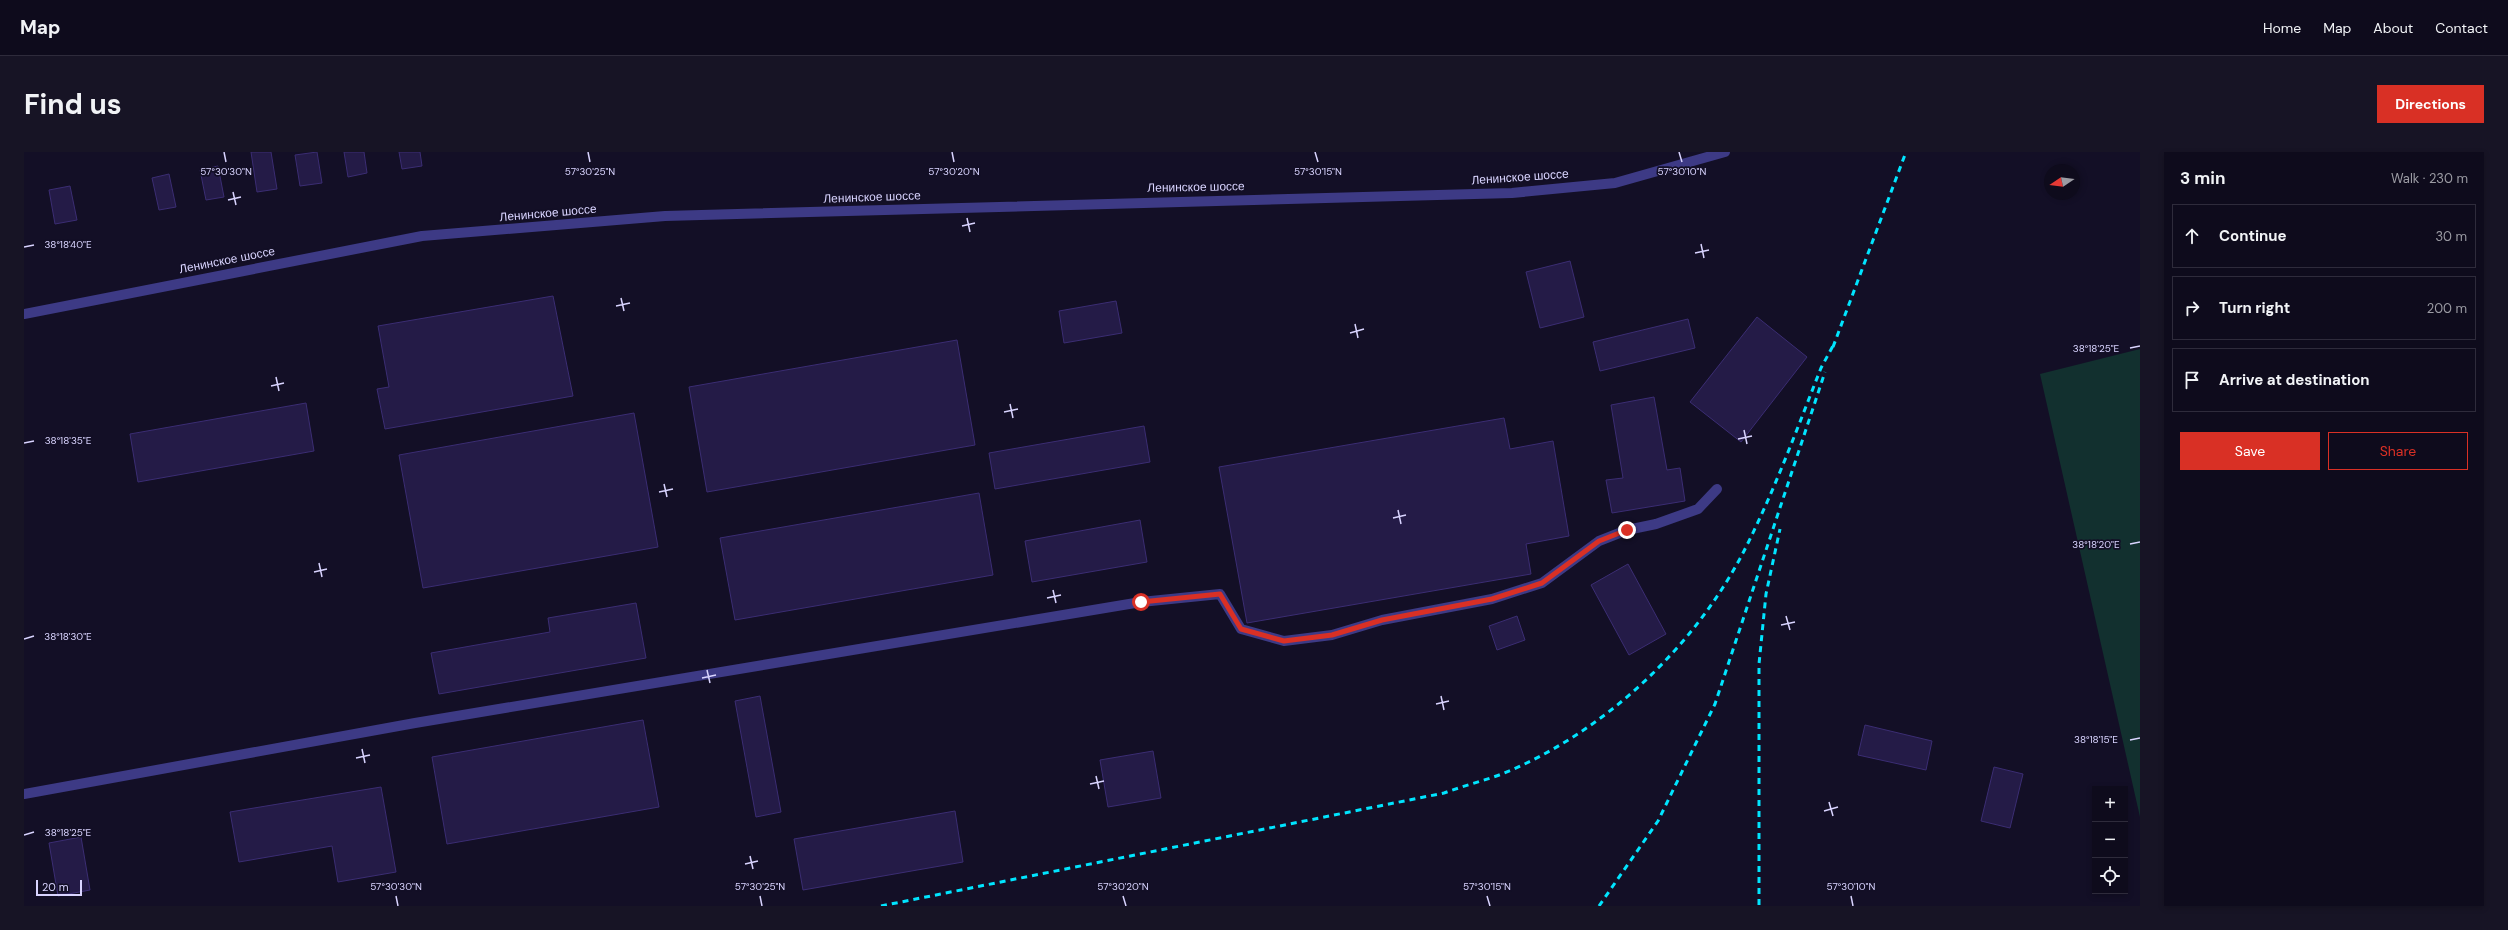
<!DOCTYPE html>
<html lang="en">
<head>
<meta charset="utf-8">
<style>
	:root { --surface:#0e0b1c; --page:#171425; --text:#f1f3f6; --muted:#9b9ba3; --line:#2e2b3b; --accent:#d93025 }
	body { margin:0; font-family:"DM Sans",sans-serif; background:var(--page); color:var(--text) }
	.controls { position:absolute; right:12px; bottom:12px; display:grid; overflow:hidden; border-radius:0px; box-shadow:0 2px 6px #0003 }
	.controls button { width:36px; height:36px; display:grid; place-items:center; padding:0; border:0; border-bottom:1px solid var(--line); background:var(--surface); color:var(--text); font:20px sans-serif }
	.compass { position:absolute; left:2020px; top:12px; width:36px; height:36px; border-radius:50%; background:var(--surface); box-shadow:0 2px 6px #0003; rotate:257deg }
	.scale { position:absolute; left:12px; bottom:10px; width:46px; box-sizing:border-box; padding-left:4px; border:2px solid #d9d4ff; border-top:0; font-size:11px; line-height:14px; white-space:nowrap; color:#d9d4ff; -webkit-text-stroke:3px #130f26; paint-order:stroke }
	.stop { position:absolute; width:12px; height:12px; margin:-9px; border:3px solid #d93025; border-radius:50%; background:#fff }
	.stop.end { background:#d93025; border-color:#fff; box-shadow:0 1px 4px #0008 }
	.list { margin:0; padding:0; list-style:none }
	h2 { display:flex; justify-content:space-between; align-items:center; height:52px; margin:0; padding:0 16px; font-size:17px }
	h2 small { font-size:13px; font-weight:400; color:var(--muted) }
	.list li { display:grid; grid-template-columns:26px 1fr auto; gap:12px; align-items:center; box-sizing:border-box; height:64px; margin:0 8px 8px; padding:0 8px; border:1px solid var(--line); border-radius:0px }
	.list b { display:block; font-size:15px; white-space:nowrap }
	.list em { font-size:13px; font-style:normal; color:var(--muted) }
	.actions { display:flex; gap:8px; padding:12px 16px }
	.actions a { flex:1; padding:9px 0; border:1px solid var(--accent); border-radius:0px; text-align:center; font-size:14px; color:var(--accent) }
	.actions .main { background:var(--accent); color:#fff }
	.icon { flex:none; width:22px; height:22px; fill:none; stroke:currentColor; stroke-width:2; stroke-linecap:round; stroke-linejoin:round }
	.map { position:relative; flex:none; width:2116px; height:754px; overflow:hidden; border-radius:0px }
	header { display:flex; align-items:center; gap:24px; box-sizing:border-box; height:56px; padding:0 20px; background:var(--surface); border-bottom:1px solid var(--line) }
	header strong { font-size:19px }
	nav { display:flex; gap:22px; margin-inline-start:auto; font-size:14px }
	.intro { display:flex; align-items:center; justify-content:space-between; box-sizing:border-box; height:96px; padding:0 24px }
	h1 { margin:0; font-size:28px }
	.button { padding:10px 18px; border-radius:0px; background:var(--accent); color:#fff; font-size:14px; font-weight:700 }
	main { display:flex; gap:24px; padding:0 24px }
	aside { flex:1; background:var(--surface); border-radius:0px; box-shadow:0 2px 6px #0003 }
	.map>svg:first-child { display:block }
	.green { fill:#12302f }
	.building { fill:#241b47; stroke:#3b2d73 }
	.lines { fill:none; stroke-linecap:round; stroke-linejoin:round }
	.minor { stroke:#3d3a85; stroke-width:10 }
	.rail { stroke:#00e5ff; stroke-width:3; stroke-dasharray:6 5; stroke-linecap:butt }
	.route { stroke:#d93025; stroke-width:5 }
	.ticks { fill:none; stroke:#d9d4ff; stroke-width:1.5 }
	.labels { text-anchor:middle; stroke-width:3.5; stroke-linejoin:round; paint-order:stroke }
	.street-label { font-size:12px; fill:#d9d4ff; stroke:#130f26 }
	.ticks-label { font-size:10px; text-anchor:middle; fill:#d9d4ff; stroke:#130f26; stroke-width:3.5; stroke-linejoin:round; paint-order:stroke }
</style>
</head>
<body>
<header>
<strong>Map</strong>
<nav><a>Home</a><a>Map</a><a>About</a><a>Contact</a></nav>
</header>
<div class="intro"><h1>Find us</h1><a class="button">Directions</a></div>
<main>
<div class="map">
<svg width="2116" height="754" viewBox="0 0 2116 754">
	<rect width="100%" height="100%" fill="#130f26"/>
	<polygon class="green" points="2116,197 2116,665 2016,222"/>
	<g class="building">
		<polygon points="227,0 247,0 253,37 233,40"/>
		<polygon points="293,0 298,31 276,34 271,3"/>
		<polygon points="320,0 340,0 343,21 324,25"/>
		<polygon points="375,0 396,0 398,14 378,17"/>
		<polygon points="194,14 200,45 182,48 176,18"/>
		<polygon points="145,22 152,55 135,58 128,26"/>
		<polygon points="46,34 53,68 31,72 25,38"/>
		<polygon points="1546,109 1560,165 1516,176 1502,120"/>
		<polygon points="529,144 549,244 361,277 353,237 365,235 354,174"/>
		<polygon points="1092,149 1098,181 1040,191 1035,159"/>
		<polygon points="1733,165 1783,205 1717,290 1666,250"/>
		<polygon points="1664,167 1671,196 1576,219 1569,190"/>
		<polygon points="933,188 951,293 683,340 665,235"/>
		<polygon points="1630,245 1643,318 1656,316 1661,349 1588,361 1582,328 1599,326 1587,253"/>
		<polygon points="282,251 290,299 114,330 106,282"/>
		<polygon points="610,261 634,395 399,436 375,303"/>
		<polygon points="1480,266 1486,297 1529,289 1545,384 1502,392 1507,422 1223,471 1195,315"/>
		<polygon points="1120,274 1126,310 971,337 965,301"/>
		<polygon points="955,341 969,423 711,468 696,386"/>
		<polygon points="1116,368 1123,410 1008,430 1001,389"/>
		<polygon points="1604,412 1642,482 1605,503 1567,433"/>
		<polygon points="612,451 622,506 415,542 407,501 526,480 524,466"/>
		<polygon points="1493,464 1501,488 1473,498 1465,474"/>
		<polygon points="736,544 757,660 732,665 711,549"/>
		<polygon points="619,568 635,655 423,692 408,605"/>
		<polygon points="1841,573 1908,589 1902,618 1834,603"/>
		<polygon points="1129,599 1137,646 1084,655 1076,608"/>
		<polygon points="1970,615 1999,622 1986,676 1957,669"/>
		<polygon points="357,635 372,720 314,730 308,694 215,710 206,660"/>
		<polygon points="931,659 939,710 779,738 770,687"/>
		<polygon points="57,685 66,738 34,744 25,691"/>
	</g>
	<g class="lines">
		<g class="minor">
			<polyline points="0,162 398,84 641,64 1488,41 1591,31 1701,0"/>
			<polyline points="0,642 391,571 1117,450 1196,442 1217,477 1260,489 1308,483 1358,468 1468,447 1518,431 1575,389 1603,378 1632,372 1674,357 1693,337"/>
		</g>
		<g class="rail">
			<polyline points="1809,195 1882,0"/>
			<polyline points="1735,753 1735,512 1742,442 1756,377"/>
			<path d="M857,754L1420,641C1439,634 1459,629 1478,622C1579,581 1670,496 1720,399C1750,340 1773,277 1797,216L1811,190"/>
			<polyline points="1575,754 1634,669 1691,552 1801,220"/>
		</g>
	</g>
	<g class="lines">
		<polyline class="route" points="1117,450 1196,442 1217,477 1260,489 1308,483 1358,468 1468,447 1518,431 1575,389 1603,378"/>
	</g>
	<path class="ticks" d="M200,0L202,10M564,0L566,10M928,0L930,10M1291,0L1294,10M1655,0L1658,10M209,40L212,53M204,48L217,45M943,66L946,80M938,74L951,71M1677,92L1680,106M0,95L10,93M1671,101L1685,98M597,146L600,159M592,154L606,151M1331,172L1334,186M1326,181L1340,177M2106,196L2116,194M252,225L255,239M247,234L260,231M986,252L989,266M980,260L994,257M1720,278L1723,292M1714,287L1728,284M0,291L10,289M640,332L643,345M635,340L649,337M1374,358L1377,372M1369,366L1382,363M2106,392L2116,390M295,411L298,425M290,420L303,417M1029,438L1032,451M1023,446L1037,443M1762,464L1766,478M1757,473L1771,470M0,487L10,484M683,518L686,531M678,526L692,523M1417,544L1420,558M1412,552L1425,549M2106,588L2116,586M338,597L341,611M332,606L346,603M1072,624L1075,637M1066,632L1080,629M1805,650L1809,664M1800,659L1814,655M0,683L10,680M726,704L729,717M721,712L734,709M372,744L374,754M736,744L738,754M1099,744L1102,754M1463,744L1466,754M1827,744L1829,754"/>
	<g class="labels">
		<g class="street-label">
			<text transform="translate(1496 25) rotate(-4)" y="4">Ленинское шоссе</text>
			<text transform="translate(1172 35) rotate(-1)" y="4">Ленинское шоссе</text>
			<text transform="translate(848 45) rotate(-2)" y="4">Ленинское шоссе</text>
			<text transform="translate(524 61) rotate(-5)" y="4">Ленинское шоссе</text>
			<text transform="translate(203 108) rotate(-11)" y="4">Ленинское шоссе</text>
		</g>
	</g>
	<g class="ticks-label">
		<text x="202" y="23">57°30'30"N</text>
		<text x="566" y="23">57°30'25"N</text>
		<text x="930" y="23">57°30'20"N</text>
		<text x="1294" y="23">57°30'15"N</text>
		<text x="1658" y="23">57°30'10"N</text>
		<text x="44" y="96">38°18'40"E</text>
		<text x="2072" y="200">38°18'25"E</text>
		<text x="44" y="292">38°18'35"E</text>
		<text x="2072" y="396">38°18'20"E</text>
		<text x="44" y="488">38°18'30"E</text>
		<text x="2072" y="591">38°18'15"E</text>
		<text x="44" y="684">38°18'25"E</text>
		<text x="372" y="738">57°30'30"N</text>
		<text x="736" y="738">57°30'25"N</text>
		<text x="1099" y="738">57°30'20"N</text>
		<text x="1463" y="738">57°30'15"N</text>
		<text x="1827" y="738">57°30'10"N</text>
	</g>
</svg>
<div class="controls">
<button>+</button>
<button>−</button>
<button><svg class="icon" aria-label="locate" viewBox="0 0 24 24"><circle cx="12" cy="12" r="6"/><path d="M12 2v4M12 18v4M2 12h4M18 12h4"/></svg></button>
</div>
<svg class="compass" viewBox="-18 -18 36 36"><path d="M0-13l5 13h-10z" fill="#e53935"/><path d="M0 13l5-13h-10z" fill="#9b9ba3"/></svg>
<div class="scale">20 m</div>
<div class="stop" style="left:1117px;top:450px"></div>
<div class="stop end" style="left:1603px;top:378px"></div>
</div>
<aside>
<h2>3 min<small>Walk · 230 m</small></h2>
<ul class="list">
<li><svg class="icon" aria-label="ahead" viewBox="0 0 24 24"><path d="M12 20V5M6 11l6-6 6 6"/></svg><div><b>Continue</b></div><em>30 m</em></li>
<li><svg class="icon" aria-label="right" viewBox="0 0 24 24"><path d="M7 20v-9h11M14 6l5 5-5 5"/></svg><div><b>Turn right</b></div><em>200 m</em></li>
<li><svg class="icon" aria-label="arrive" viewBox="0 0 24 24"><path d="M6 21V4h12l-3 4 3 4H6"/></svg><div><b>Arrive at destination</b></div></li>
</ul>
<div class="actions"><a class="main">Save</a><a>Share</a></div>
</aside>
</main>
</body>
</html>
